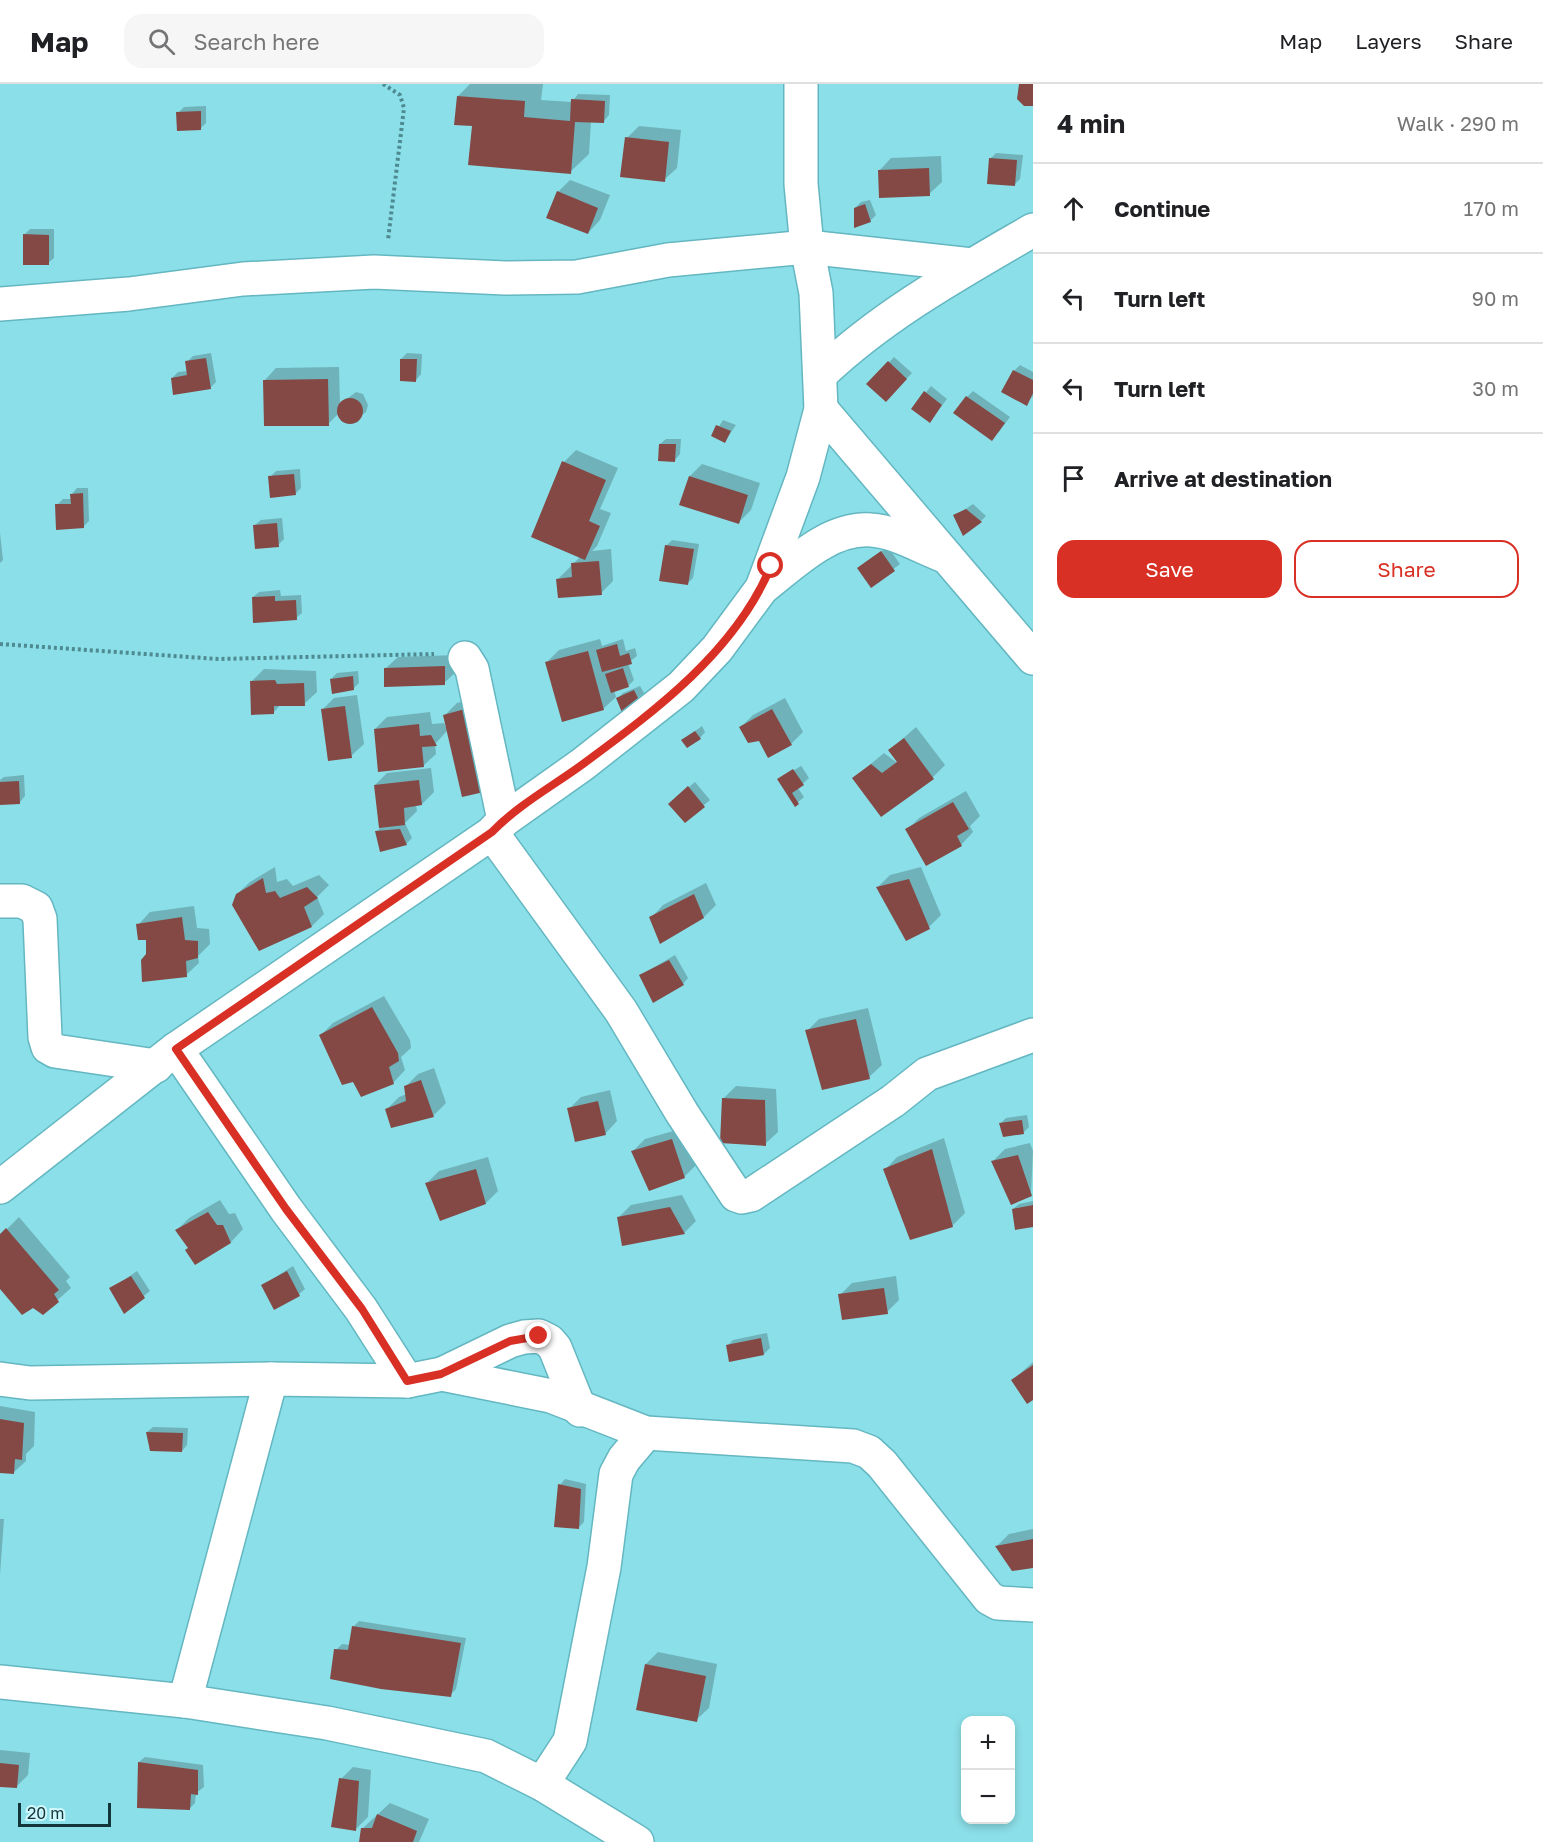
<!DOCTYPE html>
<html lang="en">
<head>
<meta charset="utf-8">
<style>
	:root { --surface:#fff; --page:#f6f6f6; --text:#202124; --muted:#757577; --line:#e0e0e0; --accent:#d93025 }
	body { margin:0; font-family:"Golos Text",sans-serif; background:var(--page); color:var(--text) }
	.controls { position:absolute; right:18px; bottom:18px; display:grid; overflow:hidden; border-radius:12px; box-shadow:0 3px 9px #0003 }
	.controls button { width:54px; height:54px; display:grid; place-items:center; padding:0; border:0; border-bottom:2px solid var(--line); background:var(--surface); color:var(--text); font:30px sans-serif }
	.scale { position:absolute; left:18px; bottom:15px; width:93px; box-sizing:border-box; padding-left:6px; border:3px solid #113539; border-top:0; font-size:16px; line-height:21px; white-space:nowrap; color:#113539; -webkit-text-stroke:4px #d0f8fd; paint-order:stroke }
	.stop { position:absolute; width:18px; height:18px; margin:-14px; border:4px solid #d93025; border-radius:50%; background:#fff }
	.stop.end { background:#d93025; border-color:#fff; box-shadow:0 2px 6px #0008 }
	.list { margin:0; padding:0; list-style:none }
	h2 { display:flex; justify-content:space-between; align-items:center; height:78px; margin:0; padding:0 24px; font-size:26px }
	h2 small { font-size:20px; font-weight:400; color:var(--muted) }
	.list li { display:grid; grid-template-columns:39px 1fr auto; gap:18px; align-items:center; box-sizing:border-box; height:90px; padding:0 24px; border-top:2px solid var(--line) }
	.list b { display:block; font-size:22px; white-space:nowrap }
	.list em { font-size:20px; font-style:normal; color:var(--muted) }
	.actions { display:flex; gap:12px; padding:18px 24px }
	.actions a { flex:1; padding:14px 0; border:2px solid var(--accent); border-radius:18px; text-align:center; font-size:21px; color:var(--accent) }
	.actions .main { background:var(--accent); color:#fff }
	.icon { flex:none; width:33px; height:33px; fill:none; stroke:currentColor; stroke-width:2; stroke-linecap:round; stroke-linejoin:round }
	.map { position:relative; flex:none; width:1033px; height:1758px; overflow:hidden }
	header { display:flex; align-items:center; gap:36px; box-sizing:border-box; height:84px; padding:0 30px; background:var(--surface); border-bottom:2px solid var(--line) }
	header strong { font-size:28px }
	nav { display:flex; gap:33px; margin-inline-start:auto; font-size:21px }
	.search { width:420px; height:54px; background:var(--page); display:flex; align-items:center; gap:15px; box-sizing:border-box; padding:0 21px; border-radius:18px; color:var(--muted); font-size:22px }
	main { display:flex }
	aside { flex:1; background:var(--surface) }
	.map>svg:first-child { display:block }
	.shadow { fill:#0003 }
	.building { fill:#854945 }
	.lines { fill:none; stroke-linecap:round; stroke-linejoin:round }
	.minor-casing { stroke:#64b7c1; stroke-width:36 }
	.path { stroke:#4e8a91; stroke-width:4; stroke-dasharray:3 3; stroke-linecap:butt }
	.minor { stroke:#fff; stroke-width:33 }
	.route { stroke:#d93025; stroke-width:8 }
</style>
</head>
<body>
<header>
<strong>Map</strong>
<div class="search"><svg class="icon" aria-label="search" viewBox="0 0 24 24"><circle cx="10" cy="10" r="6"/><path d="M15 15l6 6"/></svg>Search here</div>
<nav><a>Map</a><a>Layers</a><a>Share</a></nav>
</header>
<main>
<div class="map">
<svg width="1033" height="1758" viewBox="0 0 1033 1758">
	<rect width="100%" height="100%" fill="#8bdfe8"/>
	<g class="shadow">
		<polygon points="470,0 543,0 541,16 572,18 578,10 610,11 609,31 604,37 591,37 589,70 570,88 473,41 458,12"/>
		<polygon points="206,22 206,39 201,44 178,29 184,23"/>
		<polygon points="639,42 681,46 677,84 664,96 627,54"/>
		<polygon points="996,69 1023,71 1020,95 1015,100 990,75"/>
		<polygon points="941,72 942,98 929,110 879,87 891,74"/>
		<polygon points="570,96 610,111 600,136 588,149 558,108"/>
		<polygon points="870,116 876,131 870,137 855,124 861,118"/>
		<polygon points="30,145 54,145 54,174 48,179 24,151"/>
		<polygon points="211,269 216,298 210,304 172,294 178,288 188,287 187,278 193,272"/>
		<polygon points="407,269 422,270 421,290 416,296 401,275"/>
		<polygon points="894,273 912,289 886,316 869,300"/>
		<polygon points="1020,281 1033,288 1033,312 1026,320 1014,287"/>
		<polygon points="339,283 340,320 356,308 363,310 368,321 366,328 352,338 342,335 340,328 328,340 264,297 276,284"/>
		<polygon points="931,302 947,315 930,337 913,325"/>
		<polygon points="973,307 1010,333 998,349 967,313"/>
		<polygon points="723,336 736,341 725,357 713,352"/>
		<polygon points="666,355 681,355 680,370 675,376 660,360"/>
		<polygon points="576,366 618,384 600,425 611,429 597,462 592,467 611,465 613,497 601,509 558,495 581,472 564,378"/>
		<polygon points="702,380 760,399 751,426 739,438 690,392"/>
		<polygon points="300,385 301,404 295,410 270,393 276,387"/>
		<polygon points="77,404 88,404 89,437 83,443 57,421 63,415 72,415 72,410"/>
		<polygon points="973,420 986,432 981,437 955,432"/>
		<polygon points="282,434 284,455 278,461 255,441 261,436"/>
		<polygon points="0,449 3,476 0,479"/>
		<polygon points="672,456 699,460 693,494 687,500 666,462"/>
		<polygon points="888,463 900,480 871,502 864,479"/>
		<polygon points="280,506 281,512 301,511 302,529 296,534 253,513 259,508"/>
		<polygon points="600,555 602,562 623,555 626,567 635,564 637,572 628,579 634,596 628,602 614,606 616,613 603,625 547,578 559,566"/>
		<polygon points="456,571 457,587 444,599 385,585 398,573"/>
		<polygon points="264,585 316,587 317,608 304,620 281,620 274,628 252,597"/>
		<polygon points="358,587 359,599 353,605 331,595 337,589"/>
		<polygon points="640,602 644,609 635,616 636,620 630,626 617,615 623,609"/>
		<polygon points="357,611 364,660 351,672 322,626 334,614"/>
		<polygon points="477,614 435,660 436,670 423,682 375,645 387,633 430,628 432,640 444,639 447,646 445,631 457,619"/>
		<polygon points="785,614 803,648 791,660 741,643 753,631"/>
		<polygon points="702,642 705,648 700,654 683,656"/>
		<polygon points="916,643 945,681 933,693 854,694 884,669 900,681 890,666"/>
		<polygon points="800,680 809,694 798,704 804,713 795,721 779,695 801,682"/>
		<polygon points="431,684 434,708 422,720 416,721 417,727 405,739 412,754 406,760 377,748 380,744 375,701 387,689"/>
		<polygon points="24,691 25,712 20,718 0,719 0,696 4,693"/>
		<polygon points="695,698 710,716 685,737 676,714"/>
		<polygon points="966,707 980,732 970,742 973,748 961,761 907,746 919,734"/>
		<polygon points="275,783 277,798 287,795 293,802 319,791 329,801 317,813 324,830 312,842 237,810 250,798"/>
		<polygon points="921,783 941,831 929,843 878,803 890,791"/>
		<polygon points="706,799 716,821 704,833 651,834 663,821"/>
		<polygon points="194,822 197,844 209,845 210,860 198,872 199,879 186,891 148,870 147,855 138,841 150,828"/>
		<polygon points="675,871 688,894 683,900 641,891"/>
		<polygon points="384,912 410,956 411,964 401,973 405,986 393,999 321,951 333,939"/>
		<polygon points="868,924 882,981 869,993 807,947 819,935"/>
		<polygon points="434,984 446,1019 434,1031 392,1042 387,1025 399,1013 407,1010 406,1002 418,990"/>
		<polygon points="736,1002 776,1005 778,1048 765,1060 723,1015"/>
		<polygon points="610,1006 617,1037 605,1050 569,1025 581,1013"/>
		<polygon points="1027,1031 1029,1043 1023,1049 1000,1040 1006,1034"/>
		<polygon points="684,1044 696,1081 684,1093 632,1068 645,1055"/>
		<polygon points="944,1054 965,1129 952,1142 885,1086 897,1073"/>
		<polygon points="1030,1059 1033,1067 1031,1111 993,1077 1005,1065"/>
		<polygon points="488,1073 498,1107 486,1119 427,1099 439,1087"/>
		<polygon points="682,1111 696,1137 684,1149 619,1133 631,1121"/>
		<polygon points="220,1116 229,1130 235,1129 243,1145 231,1158 195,1179 189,1164 177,1146 189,1134"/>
		<polygon points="1033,1117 1033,1141 1017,1144 1013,1125 1019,1120"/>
		<polygon points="19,1133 70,1193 66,1197 71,1204 43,1229 0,1203 0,1152"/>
		<polygon points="293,1182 305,1205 299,1210 263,1201"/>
		<polygon points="137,1187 150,1207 125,1227 111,1205"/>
		<polygon points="896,1192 899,1216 887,1228 840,1211 852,1199"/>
		<polygon points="767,1249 770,1264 764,1270 727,1262 733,1256"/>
		<polygon points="1033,1278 1033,1314 1027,1318 1013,1296"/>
		<polygon points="0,1322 35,1328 34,1362 26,1370 26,1377 13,1389 0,1387"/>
		<polygon points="153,1343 188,1344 187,1361 182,1367 147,1348"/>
		<polygon points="565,1395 586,1400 584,1438 578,1444 560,1401"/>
		<polygon points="0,1435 4,1435 0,1491"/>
		<polygon points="1033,1445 1033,1483 1012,1485 997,1462 1009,1450"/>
		<polygon points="359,1537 466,1554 456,1605 450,1611 336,1566 342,1560 350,1561 354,1542"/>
		<polygon points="658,1568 717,1580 709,1624 696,1636 646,1580"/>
		<polygon points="0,1666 30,1669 28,1691 16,1703 0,1702"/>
		<polygon points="145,1673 203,1681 204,1703 196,1709 195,1719 189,1725 139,1678"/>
		<polygon points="353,1683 371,1686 368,1733 356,1745 341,1695"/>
		<polygon points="390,1719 429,1735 419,1758 360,1758 363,1744"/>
	</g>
	<g class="building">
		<polygon points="1019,0 1033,0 1033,22 1024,22 1017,15"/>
		<polygon points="457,12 525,17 524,33 570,37 571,15 605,17 604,39 575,38 571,90 468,81 472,42 454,41"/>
		<polygon points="201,27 201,46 177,47 176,28"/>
		<polygon points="625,53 669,58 665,98 620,93"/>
		<polygon points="989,74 1017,76 1015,102 987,100"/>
		<polygon points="929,84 930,112 879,114 878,86"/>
		<polygon points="557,107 598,124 588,150 546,134"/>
		<polygon points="865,120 871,138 854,144 854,124"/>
		<polygon points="23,150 49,151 49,181 23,181"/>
		<polygon points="206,274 211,305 173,311 171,294 187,291 185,277"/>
		<polygon points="400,275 417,275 416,298 400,297"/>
		<polygon points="888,277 907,295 886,318 866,300"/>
		<polygon points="1013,286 1033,296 1033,309 1027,322 1001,308"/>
		<polygon points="328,295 329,342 264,342 263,296"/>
		<polygon points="924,307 942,321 930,339 911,325"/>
		<polygon points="966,312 1005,339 992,357 953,329"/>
		<circle cx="350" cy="327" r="13"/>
		<polygon points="716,341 731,347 725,359 711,352"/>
		<polygon points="659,360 676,360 675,378 658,377"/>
		<polygon points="562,377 606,396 589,437 600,442 585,476 531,453"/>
		<polygon points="294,390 296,411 270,414 268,392"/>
		<polygon points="689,392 748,411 739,440 679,421"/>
		<polygon points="83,409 84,444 56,446 55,420 71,420 70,410"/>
		<polygon points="966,425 982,438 963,452 953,431"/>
		<polygon points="277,439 279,463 255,465 253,441"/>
		<polygon points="665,461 694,465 688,501 659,497"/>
		<polygon points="881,467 895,487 871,504 857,484"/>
		<polygon points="599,477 602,511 558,514 556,495 572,493 571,479"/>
		<polygon points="275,512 275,517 296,516 297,536 253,539 252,513"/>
		<polygon points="617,560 620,572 629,569 632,580 602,588 596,566"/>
		<polygon points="588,567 604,626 562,638 545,578"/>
		<polygon points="445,582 445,601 384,603 384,584"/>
		<polygon points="623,584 629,603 611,609 605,590"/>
		<polygon points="353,592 354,606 332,610 330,595"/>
		<polygon points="275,596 277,600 304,599 305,622 274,622 274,630 251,631 250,597"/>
		<polygon points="634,606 639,616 629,621 631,627 623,631 616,614"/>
		<polygon points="345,622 352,674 328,677 321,625"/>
		<polygon points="465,625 484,708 462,713 443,631"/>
		<polygon points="772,625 792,661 768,674 759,657 748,659 739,643"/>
		<polygon points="419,640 420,652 431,651 437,662 422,663 424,683 378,688 374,645"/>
		<polygon points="695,647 701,655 687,664 681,656"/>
		<polygon points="904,654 934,695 881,733 852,694 871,680 882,689 897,678 888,666"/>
		<polygon points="793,685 804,701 792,709 799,720 795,723 777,695"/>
		<polygon points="419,696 422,721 404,724 405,741 379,744 374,701"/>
		<polygon points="19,697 20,720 0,721 0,698"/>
		<polygon points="688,702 705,723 685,739 668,720"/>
		<polygon points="953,718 969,745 957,752 962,762 926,782 905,745"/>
		<polygon points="400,745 407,761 380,768 375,747"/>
		<polygon points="263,794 266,809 275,807 280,814 307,803 318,814 304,823 312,843 259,867 232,821 236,810"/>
		<polygon points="909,795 930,845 906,857 876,803"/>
		<polygon points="694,810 704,834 660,860 649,833"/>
		<polygon points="182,833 185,856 198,857 198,874 186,877 187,893 142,898 141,876 146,870 146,856 138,856 136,840"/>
		<polygon points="669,876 684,901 653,919 639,891"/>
		<polygon points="372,923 398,969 399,977 389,983 394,1000 361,1013 353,998 342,1001 319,951"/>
		<polygon points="856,935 870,995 822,1006 805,946"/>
		<polygon points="421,996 434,1033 391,1044 385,1025 406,1017 404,1002"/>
		<polygon points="722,1014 765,1016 766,1062 720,1059"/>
		<polygon points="598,1017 606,1051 575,1058 567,1024"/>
		<polygon points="1022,1036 1024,1050 1003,1053 999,1039"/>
		<polygon points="672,1055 685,1094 649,1107 631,1067"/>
		<polygon points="932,1065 953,1143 910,1156 883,1085"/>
		<polygon points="1018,1071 1032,1112 1011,1121 991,1077"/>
		<polygon points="476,1085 486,1120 440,1137 425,1099"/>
		<polygon points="1033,1121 1033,1143 1015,1146 1012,1125"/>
		<polygon points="670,1123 685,1150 622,1162 617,1133"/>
		<polygon points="208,1128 217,1141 223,1141 231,1159 195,1181 185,1166 188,1164 175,1146"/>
		<polygon points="6,1144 59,1206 54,1210 59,1218 43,1231 33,1224 22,1231 0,1205 0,1150"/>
		<polygon points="287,1187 300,1212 274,1226 261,1201"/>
		<polygon points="131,1192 145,1214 124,1230 109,1204"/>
		<polygon points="884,1204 888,1230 842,1236 838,1210"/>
		<polygon points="761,1254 764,1271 729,1278 726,1261"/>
		<polygon points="1033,1281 1033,1316 1027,1320 1011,1296"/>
		<polygon points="0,1335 24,1339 22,1376 15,1375 14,1390 0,1389"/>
		<polygon points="146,1348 183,1349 182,1368 150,1367"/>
		<polygon points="558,1400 581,1405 579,1445 554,1443"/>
		<polygon points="1033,1455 1033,1484 1012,1487 995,1462"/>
		<polygon points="352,1542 461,1559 451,1613 381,1605 330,1595 334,1565 348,1566"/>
		<polygon points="645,1580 706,1592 697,1638 636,1626"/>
		<polygon points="138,1678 198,1686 198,1711 191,1710 190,1726 137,1724"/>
		<polygon points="0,1679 19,1681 17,1704 0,1703"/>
		<polygon points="339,1694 359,1697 356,1747 331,1743"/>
		<polygon points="377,1730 417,1747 413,1758 359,1758 361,1744 372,1744"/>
	</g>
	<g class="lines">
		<g class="minor-casing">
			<g id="minor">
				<polyline points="0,220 129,210 243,195 374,188 505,194 577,193 668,176 807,163 972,181"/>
				<path d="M821,290C883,231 959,189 1033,146"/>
				<polyline points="821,325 1033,574"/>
				<path d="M762,504C793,480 829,443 871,446C894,447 921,463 942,471"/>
				<polyline points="465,574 472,585 504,736"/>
				<polyline points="492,749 621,927 682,1029 736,1111 742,1113 751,1111 893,1017 927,990 1033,951"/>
				<polyline points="0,817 22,817 36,824 40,835 45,953 48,963 55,967 156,982"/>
				<polyline points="176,965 286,1125 361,1225 407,1297"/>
				<polyline points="0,1103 176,965 492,749 504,736 583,680 681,603 717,565 762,504 803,393 821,325 816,209 807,163 801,100 801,0"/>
				<polyline points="442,1290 551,1312 646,1349 853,1362 869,1368 882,1380 989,1514 998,1519 1033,1521"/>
				<polyline points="0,1295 30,1299 271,1295 407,1297 442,1290 510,1257 524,1253 539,1252 549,1257 555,1264 580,1326"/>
				<polyline points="0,1598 185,1617 327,1639 486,1672 542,1700 637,1758"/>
				<polyline points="185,1617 271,1295"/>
				<polyline points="542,1700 570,1657 604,1483 616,1390 624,1375 646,1349"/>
			</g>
		</g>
		<g class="path">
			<polyline points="383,0 400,11 404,24 388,156"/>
			<polyline points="0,560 218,575 434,570"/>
		</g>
		<use href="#minor" class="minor"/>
	</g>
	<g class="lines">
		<path class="route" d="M539,1252L510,1257L441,1290L407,1297L362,1225L286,1125L176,965L492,748C518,721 553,702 583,680C655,627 736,567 771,482"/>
	</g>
</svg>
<div class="controls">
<button>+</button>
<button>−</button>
</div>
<div class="scale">20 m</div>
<div class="stop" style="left:771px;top:482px"></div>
<div class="stop end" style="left:539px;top:1252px"></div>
</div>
<aside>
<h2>4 min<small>Walk · 290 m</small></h2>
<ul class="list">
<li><svg class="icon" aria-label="ahead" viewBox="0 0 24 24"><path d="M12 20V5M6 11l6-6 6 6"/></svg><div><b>Continue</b></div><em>170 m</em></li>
<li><svg class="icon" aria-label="left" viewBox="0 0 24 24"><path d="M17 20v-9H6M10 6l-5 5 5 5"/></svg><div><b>Turn left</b></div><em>90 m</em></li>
<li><svg class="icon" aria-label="left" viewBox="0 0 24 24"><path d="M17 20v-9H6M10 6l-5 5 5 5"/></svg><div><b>Turn left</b></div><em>30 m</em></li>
<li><svg class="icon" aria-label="arrive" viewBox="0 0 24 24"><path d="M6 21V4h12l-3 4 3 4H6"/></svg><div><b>Arrive at destination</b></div></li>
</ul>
<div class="actions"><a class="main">Save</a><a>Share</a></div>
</aside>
</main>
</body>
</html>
